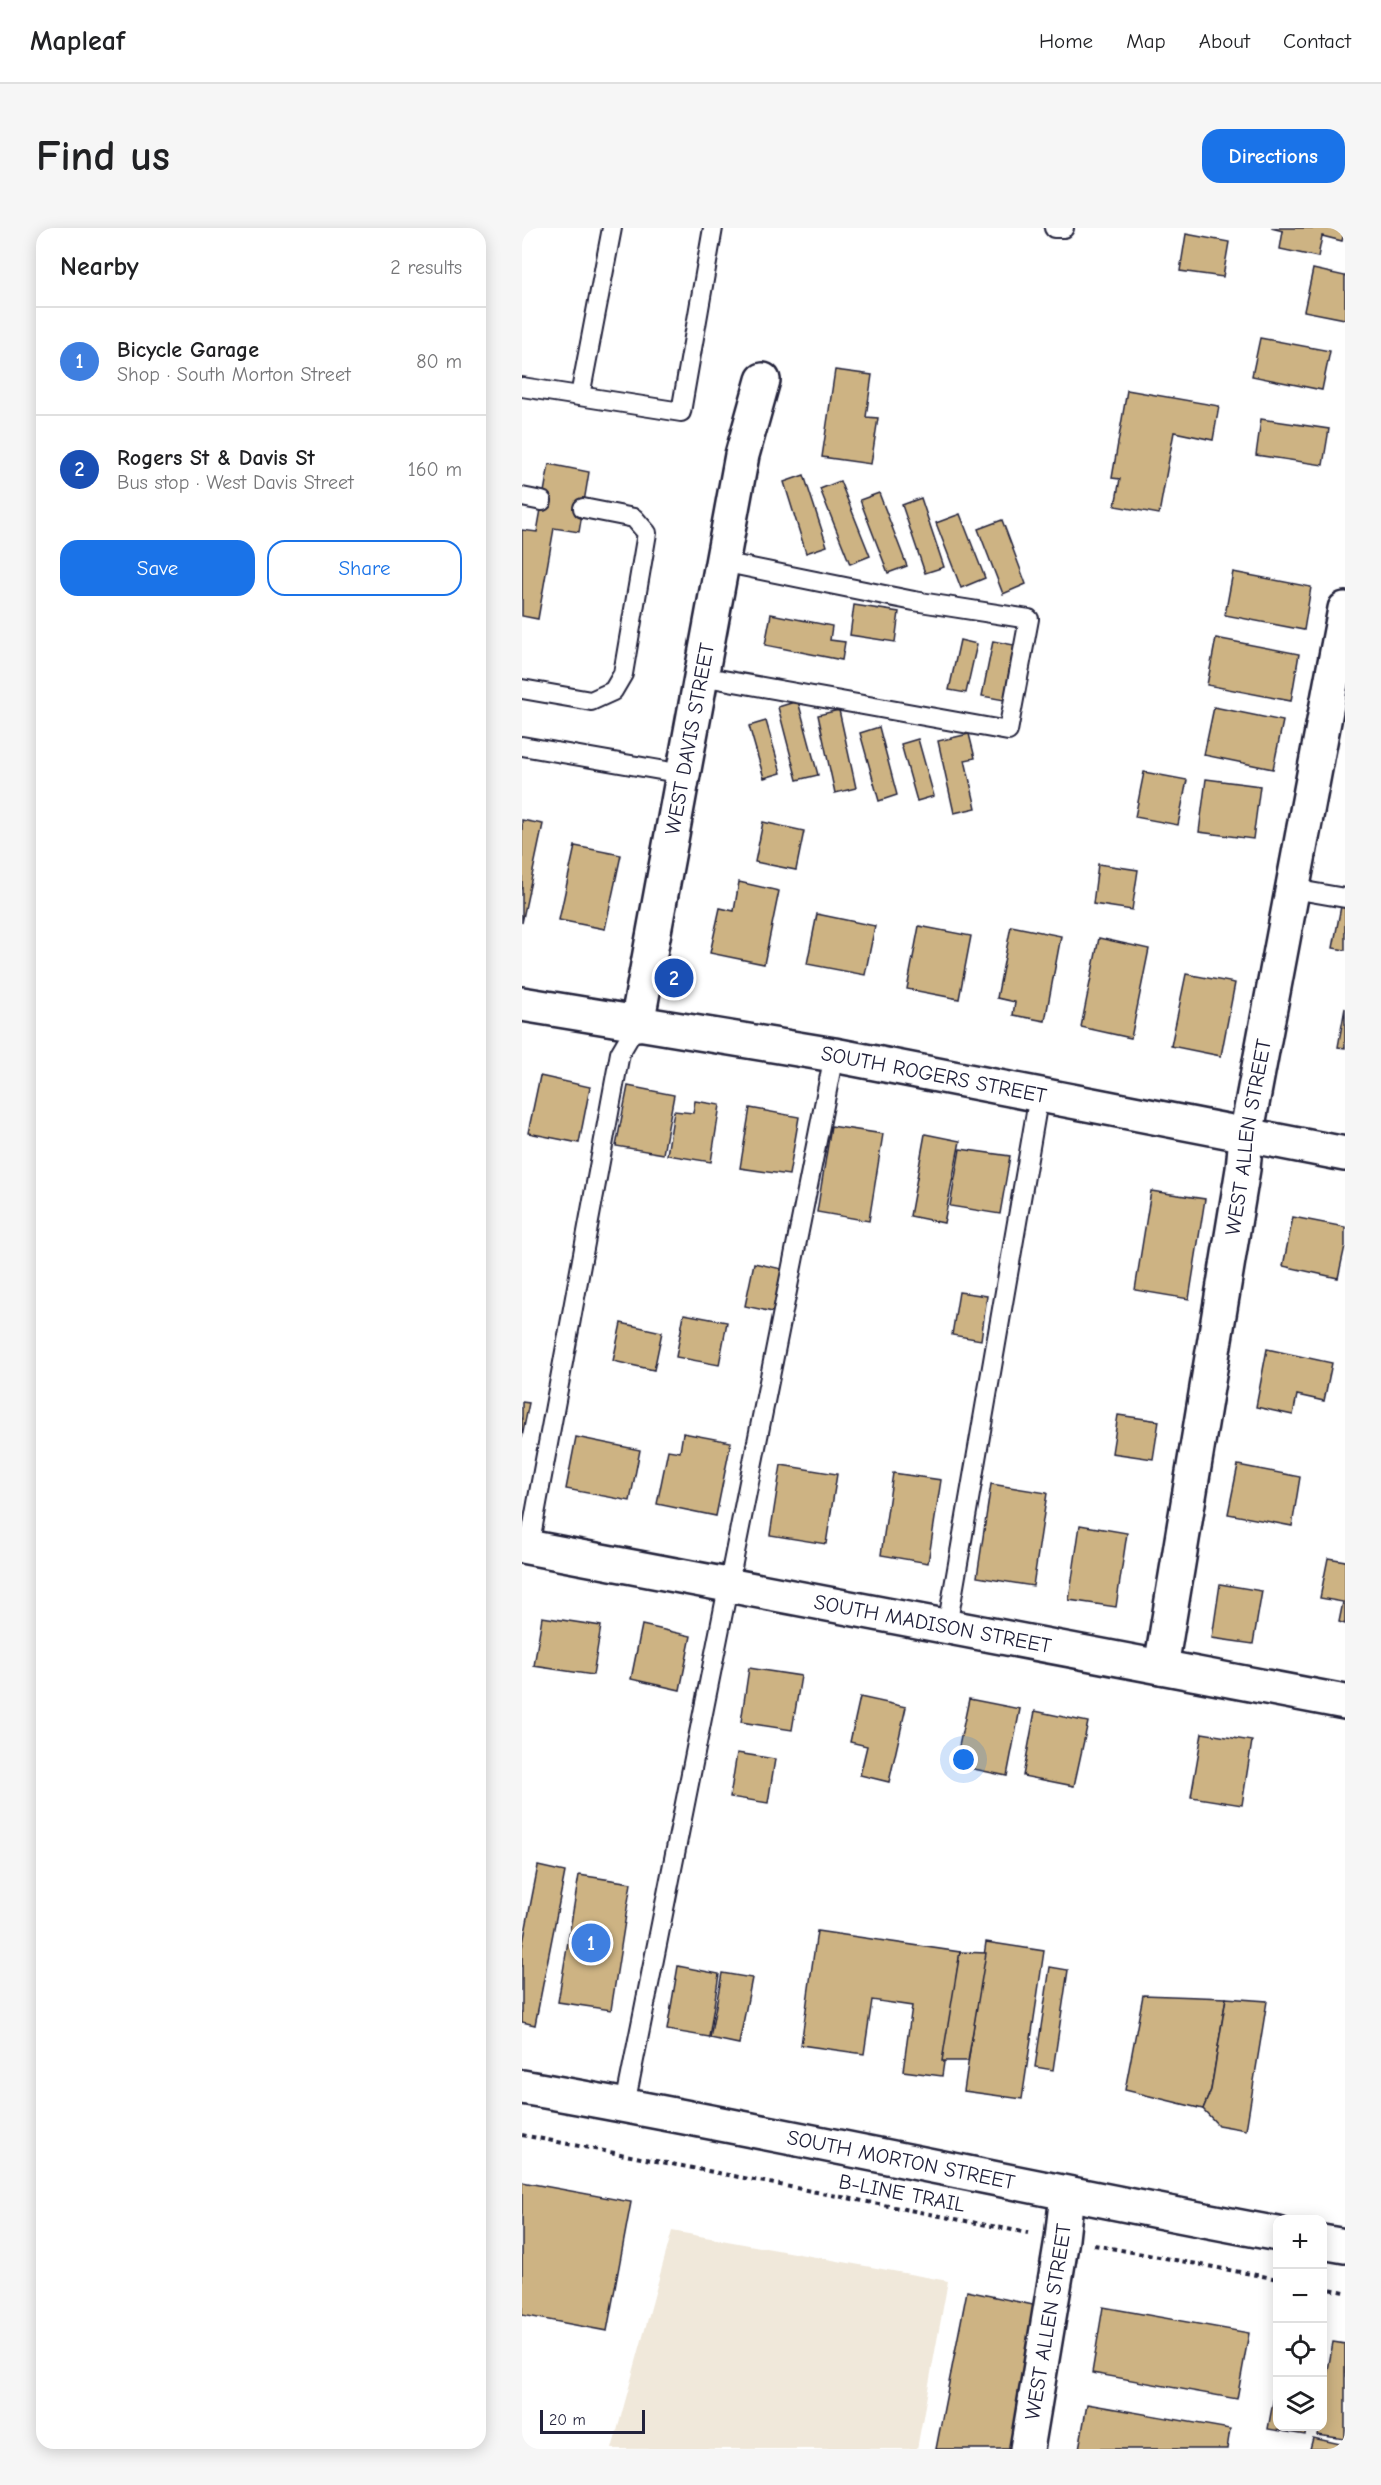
<!DOCTYPE html>
<html lang="en">
<head>
<meta charset="utf-8">
<style>
	:root { --surface:#fff; --page:#f6f6f6; --text:#202124; --muted:#757577; --line:#e0e0e0; --accent:#1a73e8 }
	body { margin:0; font-family:"Comic Neue",sans-serif; background:var(--page); color:var(--text) }
	.controls { position:absolute; right:18px; bottom:18px; display:grid; overflow:hidden; border-radius:12px; box-shadow:0 3px 15px #0003 }
	.controls button { width:54px; height:54px; display:grid; place-items:center; padding:0; border:0; border-bottom:2px solid var(--line); background:var(--surface); color:var(--text); font:30px sans-serif }
	.scale { position:absolute; left:18px; bottom:15px; width:105px; box-sizing:border-box; padding-left:6px; border:3px solid #22223b; border-top:0; font-size:16px; line-height:21px; white-space:nowrap; color:#22223b; -webkit-text-stroke:4px #fff; paint-order:stroke }
	.you { position:absolute; left:442px; top:1532px; width:21px; height:21px; margin:-15px; border:4px solid #fff; border-radius:50%; background:#1a73e8; box-shadow:0 0 0 9px #1a73e833 }
	.badge { display:grid; place-items:center; width:39px; height:39px; border-radius:50%; background:var(--accent); color:#fff; font-size:20px; font-weight:700 }
	.pin { position:absolute; translate:-50% -50%; border:3px solid #fff; box-shadow:0 2px 6px #0006 }
	.list { margin:0; padding:0; list-style:none }
	h2 { display:flex; justify-content:space-between; align-items:center; height:78px; margin:0; padding:0 24px; font-size:26px }
	h2 small { font-size:20px; font-weight:400; color:var(--muted) }
	.list li { display:grid; grid-template-columns:39px 1fr auto; gap:18px; align-items:center; box-sizing:border-box; height:108px; padding:0 24px; border-top:2px solid var(--line) }
	.list b { display:block; font-size:22px; white-space:nowrap }
	.list p { margin:0; font-size:20px; white-space:nowrap; color:var(--muted) }
	.list em { font-size:20px; font-style:normal; color:var(--muted) }
	.actions { display:flex; gap:12px; padding:18px 24px }
	.actions a { flex:1; padding:14px 0; border:2px solid var(--accent); border-radius:18px; text-align:center; font-size:21px; color:var(--accent) }
	.actions .main { background:var(--accent); color:#fff }
	.icon { flex:none; width:33px; height:33px; fill:none; stroke:currentColor; stroke-width:2; stroke-linecap:round; stroke-linejoin:round }
	.map { position:relative; flex:none; width:823px; height:2221px; overflow:hidden; border-radius:18px }
	header { display:flex; align-items:center; gap:36px; box-sizing:border-box; height:84px; padding:0 30px; background:var(--surface); border-bottom:2px solid var(--line) }
	header strong { font-size:28px }
	nav { display:flex; gap:33px; margin-inline-start:auto; font-size:21px }
	.intro { display:flex; align-items:center; justify-content:space-between; box-sizing:border-box; height:144px; padding:0 36px }
	h1 { margin:0; font-size:42px }
	.button { padding:15px 27px; border-radius:18px; background:var(--accent); color:#fff; font-size:21px; font-weight:700 }
	main { display:flex; gap:36px; padding:0 36px }
	aside { flex:1; background:var(--surface); border-radius:18px; box-shadow:0 3px 15px #0003 }
	.map>svg:first-child { display:block }
	.built { fill:#f0e8da }
	.building { fill:#cdb383; stroke:#22223b; stroke-width:1.5 }
	.lines { fill:none; stroke-linecap:round; stroke-linejoin:round }
	.lane-casing { stroke:#22223b; stroke-width:22 }
	.street-casing { stroke:#22223b; stroke-width:38 }
	.secondary-casing { stroke:#22223b; stroke-width:38 }
	.path { stroke:#22223b; stroke-width:4; stroke-dasharray:4.5 4.5; stroke-linecap:butt }
	.lane { stroke:#fff; stroke-width:18 }
	.street { stroke:#fff; stroke-width:33 }
	.secondary { stroke:#fff; stroke-width:33 }
	.labels { text-anchor:middle; stroke-width:4.5; stroke-linejoin:round; paint-order:stroke }
	.street-label { font-size:21px; fill:#22223b; stroke:#fff }
</style>
</head>
<body>
<header>
<strong>Mapleaf</strong>
<nav><a>Home</a><a>Map</a><a>About</a><a>Contact</a></nav>
</header>
<div class="intro"><h1>Find us</h1><a class="button">Directions</a></div>
<main>
<aside>
<h2>Nearby<small>2 results</small></h2>
<ul class="list">
<li><span class="badge" style="background:#3f7fe0">1</span><div><b>Bicycle Garage</b><p>Shop · South Morton Street</p></div><em>80 m</em></li>
<li><span class="badge" style="background:#1a4fb4">2</span><div><b>Rogers St &amp; Davis St</b><p>Bus stop · West Davis Street</p></div><em>160 m</em></li>
</ul>
<div class="actions"><a class="main">Save</a><a>Share</a></div>
</aside>
<div class="map">
<svg width="823" height="2221" viewBox="0 0 823 2221">
	<rect width="100%" height="100%" fill="#fff"/>
	<filter id="ink" filterUnits="userSpaceOnUse"><feTurbulence type="fractalNoise" baseFrequency=".0167" numOctaves="2"/><feDisplacementMap in="SourceGraphic" scale="12" xChannelSelector="R" yChannelSelector="G"/><feConvolveMatrix kernelMatrix="1 2 1 2 8 2 1 2 1" color-interpolation-filters="sRGB"/></filter>
	<g filter="url(#ink)">
		<polygon class="built" points="150,2003 426,2053 395,2221 90,2221"/>
		<g class="building">
			<polygon points="749,0 823,0 820,13 800,8 796,29 758,21 761,3"/>
			<polygon points="664,6 707,14 701,49 658,43"/>
			<polygon points="791,41 823,48 823,91 782,83"/>
			<polygon points="738,110 808,123 800,162 730,148"/>
			<polygon points="313,142 350,147 344,189 356,190 349,236 300,229"/>
			<polygon points="605,162 697,178 691,212 652,204 637,286 593,278 598,251 590,250"/>
			<polygon points="739,191 807,201 801,237 734,227"/>
			<polygon points="27,236 67,244 57,304 32,300 16,391 0,388 0,302 15,304"/>
			<polygon points="282,247 305,318 284,325 262,254"/>
			<polygon points="318,253 348,328 328,336 298,261"/>
			<polygon points="357,265 385,338 366,345 338,272"/>
			<polygon points="399,270 422,339 403,345 380,277"/>
			<polygon points="438,286 463,350 439,360 414,295"/>
			<polygon points="480,292 504,356 481,366 456,301"/>
			<polygon points="711,344 789,359 782,402 703,387"/>
			<polygon points="332,377 377,384 373,414 328,407"/>
			<polygon points="249,386 310,398 308,412 323,414 320,432 243,417"/>
			<polygon points="694,410 777,426 769,473 685,457"/>
			<polygon points="438,412 455,416 444,465 427,462"/>
			<polygon points="471,413 492,417 482,472 460,468"/>
			<polygon points="276,473 296,547 275,552 256,479"/>
			<polygon points="692,479 761,493 751,541 682,527"/>
			<polygon points="317,482 334,560 313,565 296,487"/>
			<polygon points="244,493 259,545 242,550 227,498"/>
			<polygon points="357,499 375,567 357,573 338,505"/>
			<polygon points="447,506 453,530 443,532 454,580 432,585 416,513"/>
			<polygon points="396,511 412,568 395,573 379,516"/>
			<polygon points="622,544 665,552 656,597 613,589"/>
			<polygon points="684,551 738,558 731,611 677,604"/>
			<polygon points="0,592 21,596 0,695"/>
			<polygon points="241,594 282,603 274,642 233,634"/>
			<polygon points="53,618 99,627 83,701 37,692"/>
			<polygon points="576,636 616,642 610,682 571,676"/>
			<polygon points="217,654 257,663 242,736 188,725 198,680 212,683"/>
			<polygon points="820,673 823,674 823,722 811,720"/>
			<polygon points="295,686 353,698 343,747 285,736"/>
			<polygon points="397,698 449,708 437,771 385,761"/>
			<polygon points="489,698 539,708 523,793 491,787 493,774 475,770"/>
			<polygon points="577,710 627,721 609,810 559,799"/>
			<polygon points="664,746 713,755 699,828 649,818"/>
			<polygon points="823,780 823,820 816,819"/>
			<polygon points="18,848 68,859 57,915 6,905"/>
			<polygon points="106,858 152,867 141,926 94,918"/>
			<polygon points="173,873 198,877 189,934 145,927 152,883 171,885"/>
			<polygon points="228,880 277,889 267,947 218,940"/>
			<polygon points="309,898 361,906 347,993 295,984"/>
			<polygon points="403,906 438,913 422,995 388,988"/>
			<polygon points="438,921 488,928 478,986 428,978"/>
			<polygon points="629,963 683,971 667,1071 613,1062"/>
			<polygon points="771,989 823,999 823,1018 816,1050 761,1038"/>
			<polygon points="232,1035 260,1041 251,1084 223,1078"/>
			<polygon points="437,1064 465,1068 459,1112 430,1107"/>
			<polygon points="162,1086 205,1094 197,1137 154,1129"/>
			<polygon points="99,1095 140,1104 132,1142 91,1133"/>
			<polygon points="745,1121 810,1135 802,1173 775,1167 771,1187 734,1179"/>
			<polygon points="0,1174 7,1175 0,1209"/>
			<polygon points="596,1187 637,1193 631,1231 590,1225"/>
			<polygon points="161,1205 209,1214 194,1288 135,1276 146,1222 158,1224"/>
			<polygon points="54,1209 118,1222 108,1273 44,1261"/>
			<polygon points="259,1237 315,1246 304,1316 248,1307"/>
			<polygon points="716,1237 778,1249 770,1298 706,1286"/>
			<polygon points="371,1245 419,1252 406,1335 359,1327"/>
			<polygon points="469,1256 525,1265 511,1358 455,1349"/>
			<polygon points="558,1297 605,1305 594,1379 547,1372"/>
			<polygon points="806,1330 823,1333 823,1396 817,1394 821,1374 798,1370"/>
			<polygon points="698,1356 740,1363 731,1416 690,1410"/>
			<polygon points="20,1389 79,1398 71,1447 12,1438"/>
			<polygon points="120,1397 169,1408 158,1462 109,1451"/>
			<polygon points="227,1440 279,1448 270,1502 219,1494"/>
			<polygon points="338,1469 384,1479 367,1554 338,1547 345,1518 328,1514"/>
			<polygon points="447,1471 498,1481 485,1548 433,1537"/>
			<polygon points="513,1483 566,1494 552,1558 501,1548"/>
			<polygon points="680,1505 730,1513 720,1577 669,1569"/>
			<polygon points="215,1525 253,1531 246,1575 208,1569"/>
			<polygon points="16,1638 43,1644 13,1797 0,1794 0,1720"/>
			<polygon points="57,1647 109,1655 89,1782 36,1774"/>
			<polygon points="295,1703 438,1724 420,1848 381,1843 390,1778 350,1772 342,1826 279,1817"/>
			<polygon points="464,1714 522,1723 500,1871 442,1863"/>
			<polygon points="438,1724 464,1725 446,1833 420,1833"/>
			<polygon points="156,1738 197,1746 187,1809 145,1802"/>
			<polygon points="528,1739 546,1742 531,1842 513,1839"/>
			<polygon points="200,1745 230,1750 217,1816 188,1810"/>
			<polygon points="621,1767 704,1770 689,1862 681,1881 603,1862"/>
			<polygon points="704,1770 745,1773 724,1902 696,1897 681,1881 689,1862"/>
			<polygon points="0,1954 109,1974 85,2103 0,2087"/>
			<polygon points="445,2063 516,2078 488,2221 414,2221"/>
			<polygon points="581,2079 727,2105 715,2171 570,2145"/>
			<polygon points="811,2114 823,2116 823,2211 795,2207 797,2198 800,2198 800,2175"/>
			<polygon points="756,2147 756,2198 784,2198 783,2207 746,2201"/>
			<polygon points="565,2176 708,2201 705,2221 557,2221"/>
			<polygon points="791,2210 823,2217 823,2221 788,2221"/>
		</g>
		<g class="lines">
			<g class="lane-casing">
				<g id="lane">
					<polyline points="532,0 542,0"/>
					<polyline points="0,159 159,184 191,0"/>
					<polyline points="58,168 90,0"/>
					<polyline points="0,269 20,273"/>
					<polyline points="179,448 486,503 507,391 392,373 200,334"/>
					<polyline points="0,461 69,473 91,463 101,446 125,305 112,290 61,280"/>
					<polyline points="0,518 161,546"/>
					<polyline points="771,661 823,670"/>
					<polyline points="7,1319 98,825 115,796"/>
					<polyline points="425,1399 517,867"/>
					<polyline points="103,1877 312,827"/>
				</g>
			</g>
			<g class="street-casing">
				<g id="street">
					<path id="s1" d="M115,796L220,227L241,152"/>
					<path id="s2" d="M0,1318L823,1474"/>
					<path id="s3" d="M639,1439L721,941L724,908L823,381"/>
					<path id="s4" d="M0,1859C253,1903 503,1959 756,2006"/>
					<polyline points="800,2014 823,2018"/>
					<path id="s5" d="M505,2221L540,2011L545,1966"/>
				</g>
			</g>
			<g class="secondary-casing">
				<g id="secondary">
					<path id="s6" d="M0,776L312,827L823,926"/>
				</g>
			</g>
			<g class="path">
				<polyline points="0,1907 506,2005"/>
				<polyline points="572,2017 756,2051"/>
				<polyline points="800,2060 823,2064"/>
			</g>
			<use href="#lane" class="lane"/>
			<use href="#street" class="street"/>
			<use href="#secondary" class="secondary"/>
		</g>
	</g>
	<g class="labels">
		<g class="street-label">
			<text dy="7" stroke="none"><textPath href="#s1" startOffset="290">WEST DAVIS STREET</textPath></text>
			<text dy="7" stroke="none"><textPath href="#s6" startOffset="418">SOUTH ROGERS STREET</textPath></text>
			<text dy="7" stroke="none"><textPath href="#s3" startOffset="537">WEST ALLEN STREET</textPath></text>
			<text dy="7" stroke="none"><textPath href="#s2" startOffset="418">SOUTH MADISON STREET</textPath></text>
			<text dy="7" stroke="none"><textPath href="#s4" startOffset="386">SOUTH MORTON STREET</textPath></text>
			<text transform="translate(380 1965) rotate(11)" y="7">B-LINE TRAIL</text>
			<text dy="7" stroke="none"><textPath href="#s5" startOffset="129">WEST ALLEN STREET</textPath></text>
		</g>
	</g>
</svg>
<div class="controls">
<button>+</button>
<button>−</button>
<button><svg class="icon" aria-label="locate" viewBox="0 0 24 24"><circle cx="12" cy="12" r="6"/><path d="M12 2v4M12 18v4M2 12h4M18 12h4"/></svg></button>
<button><svg class="icon" aria-label="layers" viewBox="0 0 24 24"><path d="M12 4l9 5-9 5-9-5zM3 14l9 5 9-5"/></svg></button>
</div>
<div class="scale">20 m</div>
<div class="you"></div>
<div class="pin badge" style="left:69px;top:1715px;background:#3f7fe0">1</div>
<div class="pin badge" style="left:152px;top:750px;background:#1a4fb4">2</div>
</div>
</main>
</body>
</html>
